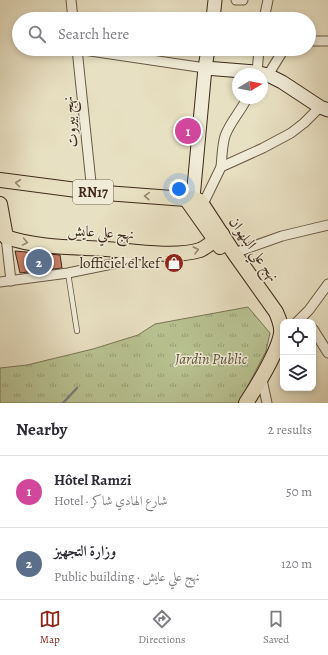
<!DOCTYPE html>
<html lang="en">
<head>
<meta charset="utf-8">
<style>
	:root { --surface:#fff; --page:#f7f7f7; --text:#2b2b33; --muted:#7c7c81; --line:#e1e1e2; --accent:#8f2418 }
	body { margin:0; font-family:Alegreya,Amiri,serif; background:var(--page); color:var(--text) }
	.controls { position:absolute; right:12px; bottom:12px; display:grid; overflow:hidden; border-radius:8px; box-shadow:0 2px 6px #0003 }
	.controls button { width:36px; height:36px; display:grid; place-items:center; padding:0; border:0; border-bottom:1px solid var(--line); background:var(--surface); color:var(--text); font:20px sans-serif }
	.compass { position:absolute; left:232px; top:68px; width:36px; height:36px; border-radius:50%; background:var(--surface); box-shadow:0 2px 6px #0003; rotate:80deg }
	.you { position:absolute; left:179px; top:189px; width:14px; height:14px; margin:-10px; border:3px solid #fff; border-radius:50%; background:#1a73e8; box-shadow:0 0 0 6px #1a73e833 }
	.badge { display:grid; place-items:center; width:26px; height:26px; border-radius:50%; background:var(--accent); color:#fff; font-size:13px; font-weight:700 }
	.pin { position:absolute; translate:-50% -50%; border:2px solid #fff; box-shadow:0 1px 4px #0006 }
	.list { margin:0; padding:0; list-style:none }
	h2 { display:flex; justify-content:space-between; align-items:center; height:52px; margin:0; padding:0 16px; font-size:17px }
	h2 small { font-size:13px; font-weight:400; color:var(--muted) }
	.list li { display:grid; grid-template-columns:26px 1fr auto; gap:12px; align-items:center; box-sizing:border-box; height:72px; padding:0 16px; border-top:1px solid var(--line) }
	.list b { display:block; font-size:15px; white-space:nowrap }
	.list p { margin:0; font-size:13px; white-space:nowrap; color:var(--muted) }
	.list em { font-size:13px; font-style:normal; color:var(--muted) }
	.icon { flex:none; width:22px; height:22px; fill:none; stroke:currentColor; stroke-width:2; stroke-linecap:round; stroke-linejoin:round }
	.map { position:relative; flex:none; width:328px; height:403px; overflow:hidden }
	.search { position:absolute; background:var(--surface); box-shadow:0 2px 6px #0003; left:12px; right:12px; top:12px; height:44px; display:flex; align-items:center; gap:10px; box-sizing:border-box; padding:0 14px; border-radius:22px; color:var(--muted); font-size:15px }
	.sheet { height:196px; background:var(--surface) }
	nav { display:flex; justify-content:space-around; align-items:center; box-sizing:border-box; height:56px; border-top:1px solid var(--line); background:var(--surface); font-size:11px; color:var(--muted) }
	nav a { display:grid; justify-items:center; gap:2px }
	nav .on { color:var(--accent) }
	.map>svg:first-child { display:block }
	.grass { fill:url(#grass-tufts); stroke:#7c7656 }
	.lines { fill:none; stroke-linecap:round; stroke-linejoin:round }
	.stream { stroke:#77807d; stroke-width:2.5 }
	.building { fill:#c77f67; stroke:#3f2a1b }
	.lane-casing { stroke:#695845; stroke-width:6 }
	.street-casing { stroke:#695845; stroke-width:11 }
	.secondary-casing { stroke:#3f2a1b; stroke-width:15 }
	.primary-casing { stroke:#3f2a1b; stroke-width:16 }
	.lane { stroke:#f0ebd7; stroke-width:4.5 }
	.street { stroke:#f0ebd7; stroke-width:9 }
	.secondary { stroke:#f0ebd7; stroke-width:13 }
	.primary { stroke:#e8e0c2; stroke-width:14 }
	.oneway { stroke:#94856e }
	.labels { text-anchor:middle; stroke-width:3; stroke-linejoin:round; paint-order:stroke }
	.shield { fill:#f0ebd7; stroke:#746453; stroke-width:1 }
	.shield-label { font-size:14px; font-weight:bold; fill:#3f2a1b }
	.street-label { font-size:15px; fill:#3f2a1b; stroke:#f0ebd7 }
	.poi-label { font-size:15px; fill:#3f2a1b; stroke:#f0ebd7; text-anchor:end }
	.park-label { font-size:15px; font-style:italic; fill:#5d5039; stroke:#f0ebd7 }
</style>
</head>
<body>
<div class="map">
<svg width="328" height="403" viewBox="0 0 328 403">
	<defs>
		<pattern id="grass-tufts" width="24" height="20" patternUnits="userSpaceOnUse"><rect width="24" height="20" fill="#b8c292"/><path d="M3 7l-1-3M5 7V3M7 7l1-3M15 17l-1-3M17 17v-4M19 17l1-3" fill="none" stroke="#979e76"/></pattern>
	</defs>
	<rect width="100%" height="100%" fill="#e8e0c2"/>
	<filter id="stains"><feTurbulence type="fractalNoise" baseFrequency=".005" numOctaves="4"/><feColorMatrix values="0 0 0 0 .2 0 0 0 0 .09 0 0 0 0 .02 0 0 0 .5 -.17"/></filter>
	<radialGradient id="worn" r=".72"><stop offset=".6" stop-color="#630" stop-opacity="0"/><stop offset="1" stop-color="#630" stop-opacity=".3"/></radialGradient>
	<polygon class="grass" points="248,307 270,333 266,351 239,403 0,403 0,368 27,365 93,349 138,335 155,324"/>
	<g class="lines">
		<polyline class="stream" points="63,403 77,388"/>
	</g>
	<polygon class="building" points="15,251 60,255 62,268 20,273"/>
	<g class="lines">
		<g class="lane-casing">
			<polyline id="lane" points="68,273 77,331"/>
		</g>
		<g class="street-casing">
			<g id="street">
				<polyline points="71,0 73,19"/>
				<polyline points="236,0 243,0"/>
				<polyline points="264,19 268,0"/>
				<polyline points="309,41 328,41"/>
				<polyline points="77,49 92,192"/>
				<polyline points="77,49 205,68"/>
				<polyline points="257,73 259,49"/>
				<polyline points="268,75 284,49"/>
				<path d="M221,167C222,158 222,146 225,136C230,122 241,111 247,98"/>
				<polyline points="203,204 221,167 263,148 291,133 304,123 320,107"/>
				<polyline points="6,237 11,281"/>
				<polyline points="234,253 282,236 328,225"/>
				<polyline points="0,282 68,273 117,263 123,260 134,252"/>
				<polyline points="297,322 309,310 328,284"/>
				<polyline points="313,329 328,353"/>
				<polyline points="261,375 267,403"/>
			</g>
		</g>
		<g class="secondary-casing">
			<g id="secondary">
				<polyline points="213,19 215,0"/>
				<polyline points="205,68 255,72 268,75 282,82 320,107 328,110"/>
				<polyline points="191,206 193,198 205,68 208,49"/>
			</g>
		</g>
		<g class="primary-casing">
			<g id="primary">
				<path d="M0,180L92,192L186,199L193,198L200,201L234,253L276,312C279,319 282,326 281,333C279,350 256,388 246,403"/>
				<polyline points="186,199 220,247"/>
				<path d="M0,204L6,237C38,248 73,247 106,249C131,251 176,258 200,250C208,247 215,239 222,234"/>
			</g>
		</g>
		<use href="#lane" class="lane"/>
		<use href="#street" class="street"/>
		<use href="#secondary" class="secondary"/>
		<use href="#primary" class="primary"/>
	</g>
	<defs><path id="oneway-chevron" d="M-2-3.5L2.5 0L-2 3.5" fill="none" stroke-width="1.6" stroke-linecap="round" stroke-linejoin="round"/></defs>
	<g class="oneway">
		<use href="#oneway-chevron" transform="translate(18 183) rotate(-173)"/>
		<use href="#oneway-chevron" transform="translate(147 196) rotate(-176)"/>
		<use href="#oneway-chevron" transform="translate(25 242) rotate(10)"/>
		<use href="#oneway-chevron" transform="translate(196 250) rotate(-14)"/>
	</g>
	<defs>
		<g id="shop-disc" transform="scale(1)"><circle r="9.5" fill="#8f2418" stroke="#f0ebd7"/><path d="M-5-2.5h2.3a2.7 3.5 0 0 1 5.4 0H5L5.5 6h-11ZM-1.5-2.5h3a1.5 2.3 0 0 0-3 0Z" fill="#fff"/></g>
	</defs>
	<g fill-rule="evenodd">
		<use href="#shop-disc" x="174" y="263"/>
	</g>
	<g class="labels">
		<rect class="shield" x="73" y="180" width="40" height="24" rx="3"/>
		<g class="shield-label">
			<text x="93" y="197">RN17</text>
		</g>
		<g class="street-label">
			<text transform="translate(70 122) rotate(-96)" y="5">نهج بيروت</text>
			<text transform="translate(101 232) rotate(4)" y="5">نهج علي عايش</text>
			<text transform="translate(254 249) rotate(55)" y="5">نهج علي البلهوان</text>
		</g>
		<g class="poi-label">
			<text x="160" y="268">lofficiel el kef</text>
		</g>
		<g class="park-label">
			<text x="211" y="364">Jardin Public</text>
		</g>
	</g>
	<rect width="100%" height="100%" filter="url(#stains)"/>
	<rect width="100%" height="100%" fill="url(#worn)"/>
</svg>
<div class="controls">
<button><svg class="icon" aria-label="locate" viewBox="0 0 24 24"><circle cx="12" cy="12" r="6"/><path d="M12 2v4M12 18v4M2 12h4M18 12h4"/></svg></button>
<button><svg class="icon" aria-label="layers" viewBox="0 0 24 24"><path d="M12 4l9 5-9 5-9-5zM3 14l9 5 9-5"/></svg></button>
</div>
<svg class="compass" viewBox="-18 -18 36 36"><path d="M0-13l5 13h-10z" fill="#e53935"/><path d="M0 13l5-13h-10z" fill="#7c7c81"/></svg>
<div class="you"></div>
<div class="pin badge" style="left:188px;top:131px;background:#d1479c">1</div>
<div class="pin badge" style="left:39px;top:262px;background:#5c6f8a">2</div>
<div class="search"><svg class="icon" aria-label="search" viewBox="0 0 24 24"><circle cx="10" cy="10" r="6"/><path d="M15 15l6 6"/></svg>Search here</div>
</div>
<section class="sheet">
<h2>Nearby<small>2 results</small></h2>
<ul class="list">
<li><span class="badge" style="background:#d1479c">1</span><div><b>Hôtel Ramzi</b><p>Hotel · شارع الهادي شاكر</p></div><em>50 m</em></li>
<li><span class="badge" style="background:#5c6f8a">2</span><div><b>وزارة التجهيز</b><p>Public building · نهج علي عايش</p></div><em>120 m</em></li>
</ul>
</section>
<nav>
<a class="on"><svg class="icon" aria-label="map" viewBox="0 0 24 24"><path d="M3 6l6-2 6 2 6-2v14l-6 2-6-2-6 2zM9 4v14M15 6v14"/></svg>Map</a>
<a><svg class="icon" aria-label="directions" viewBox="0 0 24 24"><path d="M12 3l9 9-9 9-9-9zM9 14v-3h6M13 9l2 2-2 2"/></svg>Directions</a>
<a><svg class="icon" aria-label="saved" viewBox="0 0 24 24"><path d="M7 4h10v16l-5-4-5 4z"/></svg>Saved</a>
</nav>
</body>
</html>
